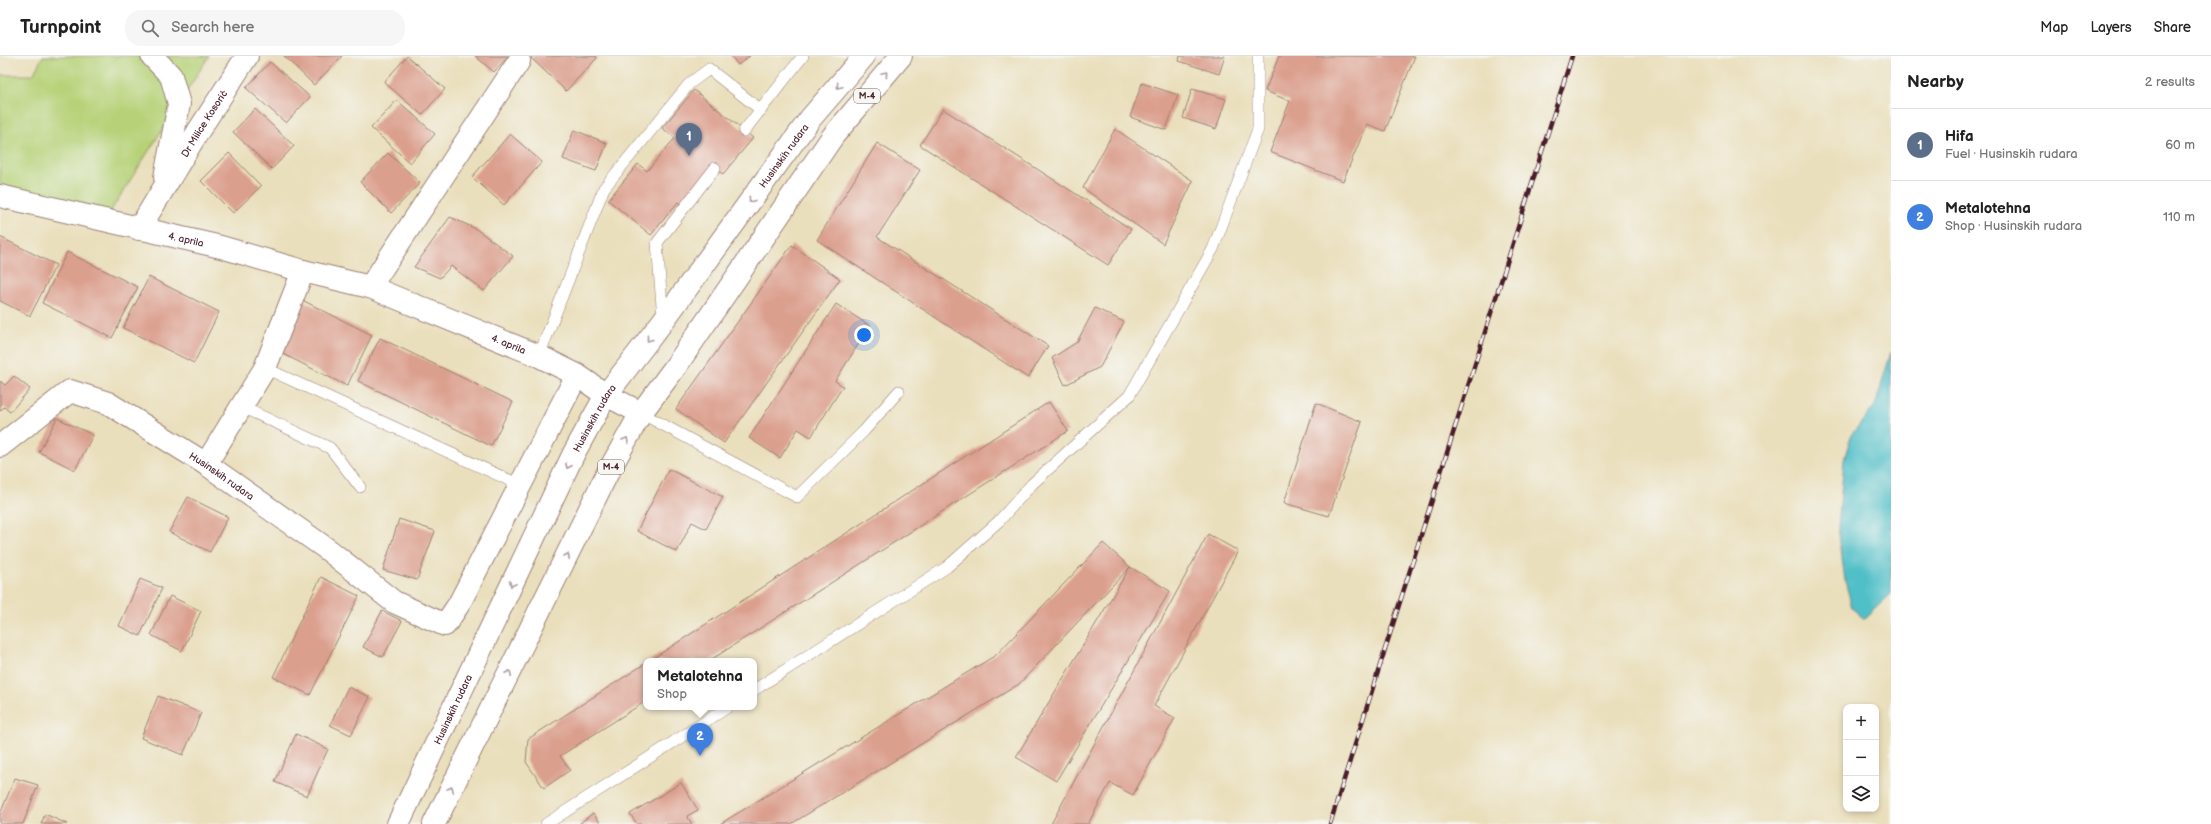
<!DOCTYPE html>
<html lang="en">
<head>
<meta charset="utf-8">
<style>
	:root { --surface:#fff; --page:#f6f6f6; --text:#222; --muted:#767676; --line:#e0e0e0; --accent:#c8321e }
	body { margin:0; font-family:"Balsamiq Sans",sans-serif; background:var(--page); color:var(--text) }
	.controls { position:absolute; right:12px; bottom:12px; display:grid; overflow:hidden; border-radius:8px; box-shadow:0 2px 6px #0003 }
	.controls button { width:36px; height:36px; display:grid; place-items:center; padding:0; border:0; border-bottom:1px solid var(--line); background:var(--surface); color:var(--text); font:20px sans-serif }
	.you { position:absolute; left:864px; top:279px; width:14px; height:14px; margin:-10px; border:3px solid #fff; border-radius:50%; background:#1a73e8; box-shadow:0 0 0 6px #1a73e833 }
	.badge { display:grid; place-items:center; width:26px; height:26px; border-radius:50%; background:var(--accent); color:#fff; font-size:13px; font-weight:700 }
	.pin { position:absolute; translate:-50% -33px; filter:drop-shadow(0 1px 2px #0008) }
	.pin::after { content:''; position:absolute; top:21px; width:14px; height:12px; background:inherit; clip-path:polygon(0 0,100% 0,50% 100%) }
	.popup { position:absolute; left:643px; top:602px; width:114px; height:52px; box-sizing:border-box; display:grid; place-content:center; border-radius:8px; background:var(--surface); filter:drop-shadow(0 1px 3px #0005); font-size:13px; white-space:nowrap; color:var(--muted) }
	.popup b { font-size:15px; color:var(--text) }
	.popup::after { content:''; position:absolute; left:50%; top:100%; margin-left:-8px; border:8px solid transparent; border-top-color:var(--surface) }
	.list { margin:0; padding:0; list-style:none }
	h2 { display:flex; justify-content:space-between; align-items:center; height:52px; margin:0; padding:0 16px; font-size:17px }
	h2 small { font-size:13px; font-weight:400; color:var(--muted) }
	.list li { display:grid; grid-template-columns:26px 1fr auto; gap:12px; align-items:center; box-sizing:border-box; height:72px; padding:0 16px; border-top:1px solid var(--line) }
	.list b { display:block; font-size:15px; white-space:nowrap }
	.list p { margin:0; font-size:13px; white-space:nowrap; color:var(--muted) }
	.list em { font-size:13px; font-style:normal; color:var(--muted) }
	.icon { flex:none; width:22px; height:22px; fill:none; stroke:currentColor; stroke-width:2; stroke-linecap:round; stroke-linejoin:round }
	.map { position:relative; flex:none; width:1891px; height:768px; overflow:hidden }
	header { display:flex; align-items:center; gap:24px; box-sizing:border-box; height:56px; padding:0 20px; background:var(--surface); border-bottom:1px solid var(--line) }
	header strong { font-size:19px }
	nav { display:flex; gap:22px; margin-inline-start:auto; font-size:14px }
	.search { width:280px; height:36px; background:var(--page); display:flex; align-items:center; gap:10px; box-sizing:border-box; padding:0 14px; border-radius:16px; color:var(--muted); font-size:15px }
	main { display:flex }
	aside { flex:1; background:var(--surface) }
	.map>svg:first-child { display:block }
	.green { fill:#b6d177; stroke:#807851 }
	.water { fill:#51bfc8; stroke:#4e6f7a }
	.building { fill:#db9f8d }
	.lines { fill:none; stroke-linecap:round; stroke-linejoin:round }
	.lane-casing { stroke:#9a7f74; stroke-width:12 }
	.street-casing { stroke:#9a7f74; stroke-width:24 }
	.primary-casing { stroke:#9a7f74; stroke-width:24 }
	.lane { stroke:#fff; stroke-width:11 }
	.street { stroke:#fff; stroke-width:22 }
	.primary { stroke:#fff; stroke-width:22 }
	.rail-casing { stroke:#4a1f2b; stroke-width:4.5 }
	.rail { stroke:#f6f6f2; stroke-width:3; stroke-dasharray:9; stroke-linecap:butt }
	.oneway { stroke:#ae9aa0 }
	.labels { text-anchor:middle; stroke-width:4; stroke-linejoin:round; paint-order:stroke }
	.shield { fill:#f6f6f2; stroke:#7e6067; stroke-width:1 }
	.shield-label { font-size:9px; font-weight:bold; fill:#4a1f2b }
	.street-label { font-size:10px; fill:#4a1f2b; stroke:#f6f6f2 }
</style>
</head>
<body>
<header>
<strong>Turnpoint</strong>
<div class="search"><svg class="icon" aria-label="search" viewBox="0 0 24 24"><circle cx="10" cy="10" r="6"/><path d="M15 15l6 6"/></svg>Search here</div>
<nav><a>Map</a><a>Layers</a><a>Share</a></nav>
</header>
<main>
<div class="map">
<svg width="1891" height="768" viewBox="0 0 1891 768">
	<rect width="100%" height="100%" fill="#f6f6f2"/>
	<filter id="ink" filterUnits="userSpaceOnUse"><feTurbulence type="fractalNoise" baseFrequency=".025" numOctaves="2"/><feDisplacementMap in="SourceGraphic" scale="8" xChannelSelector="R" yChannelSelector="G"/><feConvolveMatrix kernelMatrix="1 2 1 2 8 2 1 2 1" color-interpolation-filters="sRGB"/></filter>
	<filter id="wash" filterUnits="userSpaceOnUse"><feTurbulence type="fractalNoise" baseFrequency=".012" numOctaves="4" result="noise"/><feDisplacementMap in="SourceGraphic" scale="16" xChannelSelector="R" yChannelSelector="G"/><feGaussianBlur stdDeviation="0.9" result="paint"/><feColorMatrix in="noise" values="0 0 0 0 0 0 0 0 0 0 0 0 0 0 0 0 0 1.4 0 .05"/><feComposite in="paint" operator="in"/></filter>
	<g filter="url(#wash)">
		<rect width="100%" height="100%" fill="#eadfbc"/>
		<polygon class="green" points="43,0 209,0 105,164 0,149 0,19 33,19"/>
		<polygon class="water" points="1891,296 1891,538 1863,564 1852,551 1845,525 1838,471 1844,404 1851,379 1875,350"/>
		<g id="blocks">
			<g class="building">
				<polygon points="284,0 342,0 314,29"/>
				<polygon points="407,0 445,33 422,59 384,26"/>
				<polygon points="475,0 508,0 494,16"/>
				<polygon points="533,0 596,0 597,2 566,35 531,2"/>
				<polygon points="731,0 750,0 738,9"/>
				<polygon points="1180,0 1225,0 1219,18 1179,5"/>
				<polygon points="1279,0 1415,0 1385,75 1367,68 1343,125 1270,96 1290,45 1265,35"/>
				<polygon points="270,6 310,41 286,67 246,32"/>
				<polygon points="1142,27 1178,39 1166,74 1130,61"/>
				<polygon points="1192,33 1226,43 1216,73 1183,62"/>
				<polygon points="694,34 753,82 723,118 714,111 682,149 678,146 651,179 608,144 638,108 647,115 675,82 662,72"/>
				<polygon points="397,44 435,78 410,107 371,72"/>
				<polygon points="255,53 294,90 272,113 233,76"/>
				<polygon points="943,53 1131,173 1108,209 920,89"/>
				<polygon points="1115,73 1193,125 1163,188 1083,132"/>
				<polygon points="574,74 607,87 596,115 563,103"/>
				<polygon points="510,78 542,106 504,149 472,121"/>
				<polygon points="877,87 920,114 877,181 1048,290 1028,322 817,184"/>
				<polygon points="229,97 261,130 233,157 201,125"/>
				<polygon points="388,97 420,127 391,157 360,126"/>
				<polygon points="450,161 476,173 513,200 484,235 451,210 440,222 414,211"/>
				<polygon points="0,181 56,209 30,260 0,245"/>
				<polygon points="792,189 840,223 724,387 676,353"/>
				<polygon points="67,196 138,231 112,282 42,247"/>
				<polygon points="149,221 219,256 194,307 123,272"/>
				<polygon points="302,244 372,279 347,330 277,295"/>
				<polygon points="836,248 870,270 835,325 843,330 811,381 798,373 780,402 749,382"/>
				<polygon points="1095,252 1124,266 1100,311 1065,329 1052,302 1077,286"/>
				<polygon points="380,282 513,346 491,390 358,325"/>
				<polygon points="14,320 30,333 10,356 4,351 0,355 0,325 5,329"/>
				<polygon points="1049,346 1068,375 709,605 649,605"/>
				<polygon points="1316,347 1362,366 1329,460 1284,447"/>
				<polygon points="57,362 93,379 75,414 39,396"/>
				<polygon points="669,413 723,441 706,473 692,466 677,496 637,475"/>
				<polygon points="188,441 228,461 210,496 169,476"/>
				<polygon points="399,463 435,475 417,524 383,514"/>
				<polygon points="1208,478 1238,495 1154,650 1175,662 1133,739 1110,727 1088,768 1051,768"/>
				<polygon points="1103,487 1130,511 1019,628 791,768 720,768 996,599"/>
				<polygon points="1130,511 1170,535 1056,725 1016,701"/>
				<polygon points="321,521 359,540 310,639 273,621"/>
				<polygon points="140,523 162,532 140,580 119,570"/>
				<polygon points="170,540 201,555 182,595 151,579"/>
				<polygon points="382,555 402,565 383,601 363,591"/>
				<polygon points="646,607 646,645 560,700 570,714 544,732 526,706 528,683"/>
				<polygon points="348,631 370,641 351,679 330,669"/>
				<polygon points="158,640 201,657 183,699 141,682"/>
				<polygon points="296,678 328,693 307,740 275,726"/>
				<polygon points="15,722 38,729 23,768 0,768 0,758"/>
				<polygon points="681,727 698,754 687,760 692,768 637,768 630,758"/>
				<polygon points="593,757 601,768 579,768"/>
				<polygon points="45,758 67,768 41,768"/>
			</g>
		</g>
	</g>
	<g filter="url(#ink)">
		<use href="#blocks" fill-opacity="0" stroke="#9a7f74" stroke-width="1"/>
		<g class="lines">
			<g class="lane-casing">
				<g id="lane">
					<polyline points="744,75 803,0"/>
					<polyline points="663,262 657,187 715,112"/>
					<polyline points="539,300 604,132 689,28 709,13 761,54"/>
					<polyline points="265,312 520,429"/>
					<polyline points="242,351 330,392 360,431"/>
					<polyline points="641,357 797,441 864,375 899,335"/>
					<polyline points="754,634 947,511 999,465 1032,428 1129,340 1213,193 1258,73 1258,0"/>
					<polyline points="546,768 728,651"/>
				</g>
			</g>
			<g class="street-casing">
				<g id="street">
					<polyline points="152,0 171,20 179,48 165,121"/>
					<path id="s1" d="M0,140L221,191L303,215L370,231L539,300L577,319L606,339L641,357"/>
					<path id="s2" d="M139,173L199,74L247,0"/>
					<polyline points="370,231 519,5"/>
					<path id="s3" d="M0,390L70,335L108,347L206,408L327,493L394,546L445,569L459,548L577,319"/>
					<polyline points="206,408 265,312 303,215"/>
				</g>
			</g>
			<g class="primary-casing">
				<g id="primary">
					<path id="s4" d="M398,768L574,397L606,339L663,265L810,63L864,0"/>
					<polyline points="434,768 607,418 641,357 676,310 833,80 901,0"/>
				</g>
			</g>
			<use href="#lane" class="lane"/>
			<use href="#street" class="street"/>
			<use href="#primary" class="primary"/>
			<g class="rail-casing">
				<polyline id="rail" points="1330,768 1572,0"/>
			</g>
			<use href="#rail" class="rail"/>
		</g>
		<defs><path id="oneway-chevron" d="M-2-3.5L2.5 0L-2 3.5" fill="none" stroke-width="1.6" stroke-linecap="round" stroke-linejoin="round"/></defs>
		<g class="oneway">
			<use href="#oneway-chevron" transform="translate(885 18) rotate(-50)"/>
			<use href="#oneway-chevron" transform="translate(839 30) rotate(130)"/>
			<use href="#oneway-chevron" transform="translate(751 144) rotate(126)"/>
			<use href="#oneway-chevron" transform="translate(649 283) rotate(127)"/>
			<use href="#oneway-chevron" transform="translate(626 384) rotate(-61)"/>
			<use href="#oneway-chevron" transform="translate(568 410) rotate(115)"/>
			<use href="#oneway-chevron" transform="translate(567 500) rotate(-64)"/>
			<use href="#oneway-chevron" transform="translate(512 528) rotate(115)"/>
			<use href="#oneway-chevron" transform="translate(509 617) rotate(-64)"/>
			<use href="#oneway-chevron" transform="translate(451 733) rotate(-64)"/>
		</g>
	</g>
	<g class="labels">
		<g class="shield">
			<rect x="854" y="33" width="26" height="14" rx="3"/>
			<rect x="598" y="404" width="26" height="14" rx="3"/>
		</g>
		<g class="shield-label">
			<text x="867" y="43">M-4</text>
			<text x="611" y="414">M-4</text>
		</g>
		<g class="street-label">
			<text dy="4" stroke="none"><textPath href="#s2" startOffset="124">Dr Milice Kosorić</textPath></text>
			<text dy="4" stroke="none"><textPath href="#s4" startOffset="775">Husinskih rudara</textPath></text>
			<text dy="4" stroke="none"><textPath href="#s1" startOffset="191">4. aprila</textPath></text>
			<text dy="4" stroke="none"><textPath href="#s1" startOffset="531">4. aprila</textPath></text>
			<text dy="4" stroke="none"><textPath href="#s4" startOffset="451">Husinskih rudara</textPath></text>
			<text dy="4" stroke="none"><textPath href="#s3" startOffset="264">Husinskih rudara</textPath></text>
			<text dy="4" stroke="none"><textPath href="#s4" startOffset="127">Husinskih rudara</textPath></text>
		</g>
	</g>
</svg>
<div class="controls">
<button>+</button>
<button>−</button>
<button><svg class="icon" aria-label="layers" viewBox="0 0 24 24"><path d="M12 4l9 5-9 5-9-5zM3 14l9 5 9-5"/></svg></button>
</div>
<div class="you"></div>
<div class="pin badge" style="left:689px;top:100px;background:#5c6f8a">1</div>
<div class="pin badge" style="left:700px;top:700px;background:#3f7fe0">2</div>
<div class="popup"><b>Metalotehna</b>Shop</div>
</div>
<aside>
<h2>Nearby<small>2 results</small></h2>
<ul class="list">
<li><span class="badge" style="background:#5c6f8a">1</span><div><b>Hifa</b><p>Fuel · Husinskih rudara</p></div><em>60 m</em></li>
<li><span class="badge" style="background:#3f7fe0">2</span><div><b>Metalotehna</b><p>Shop · Husinskih rudara</p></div><em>110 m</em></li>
</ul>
</aside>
</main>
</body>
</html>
